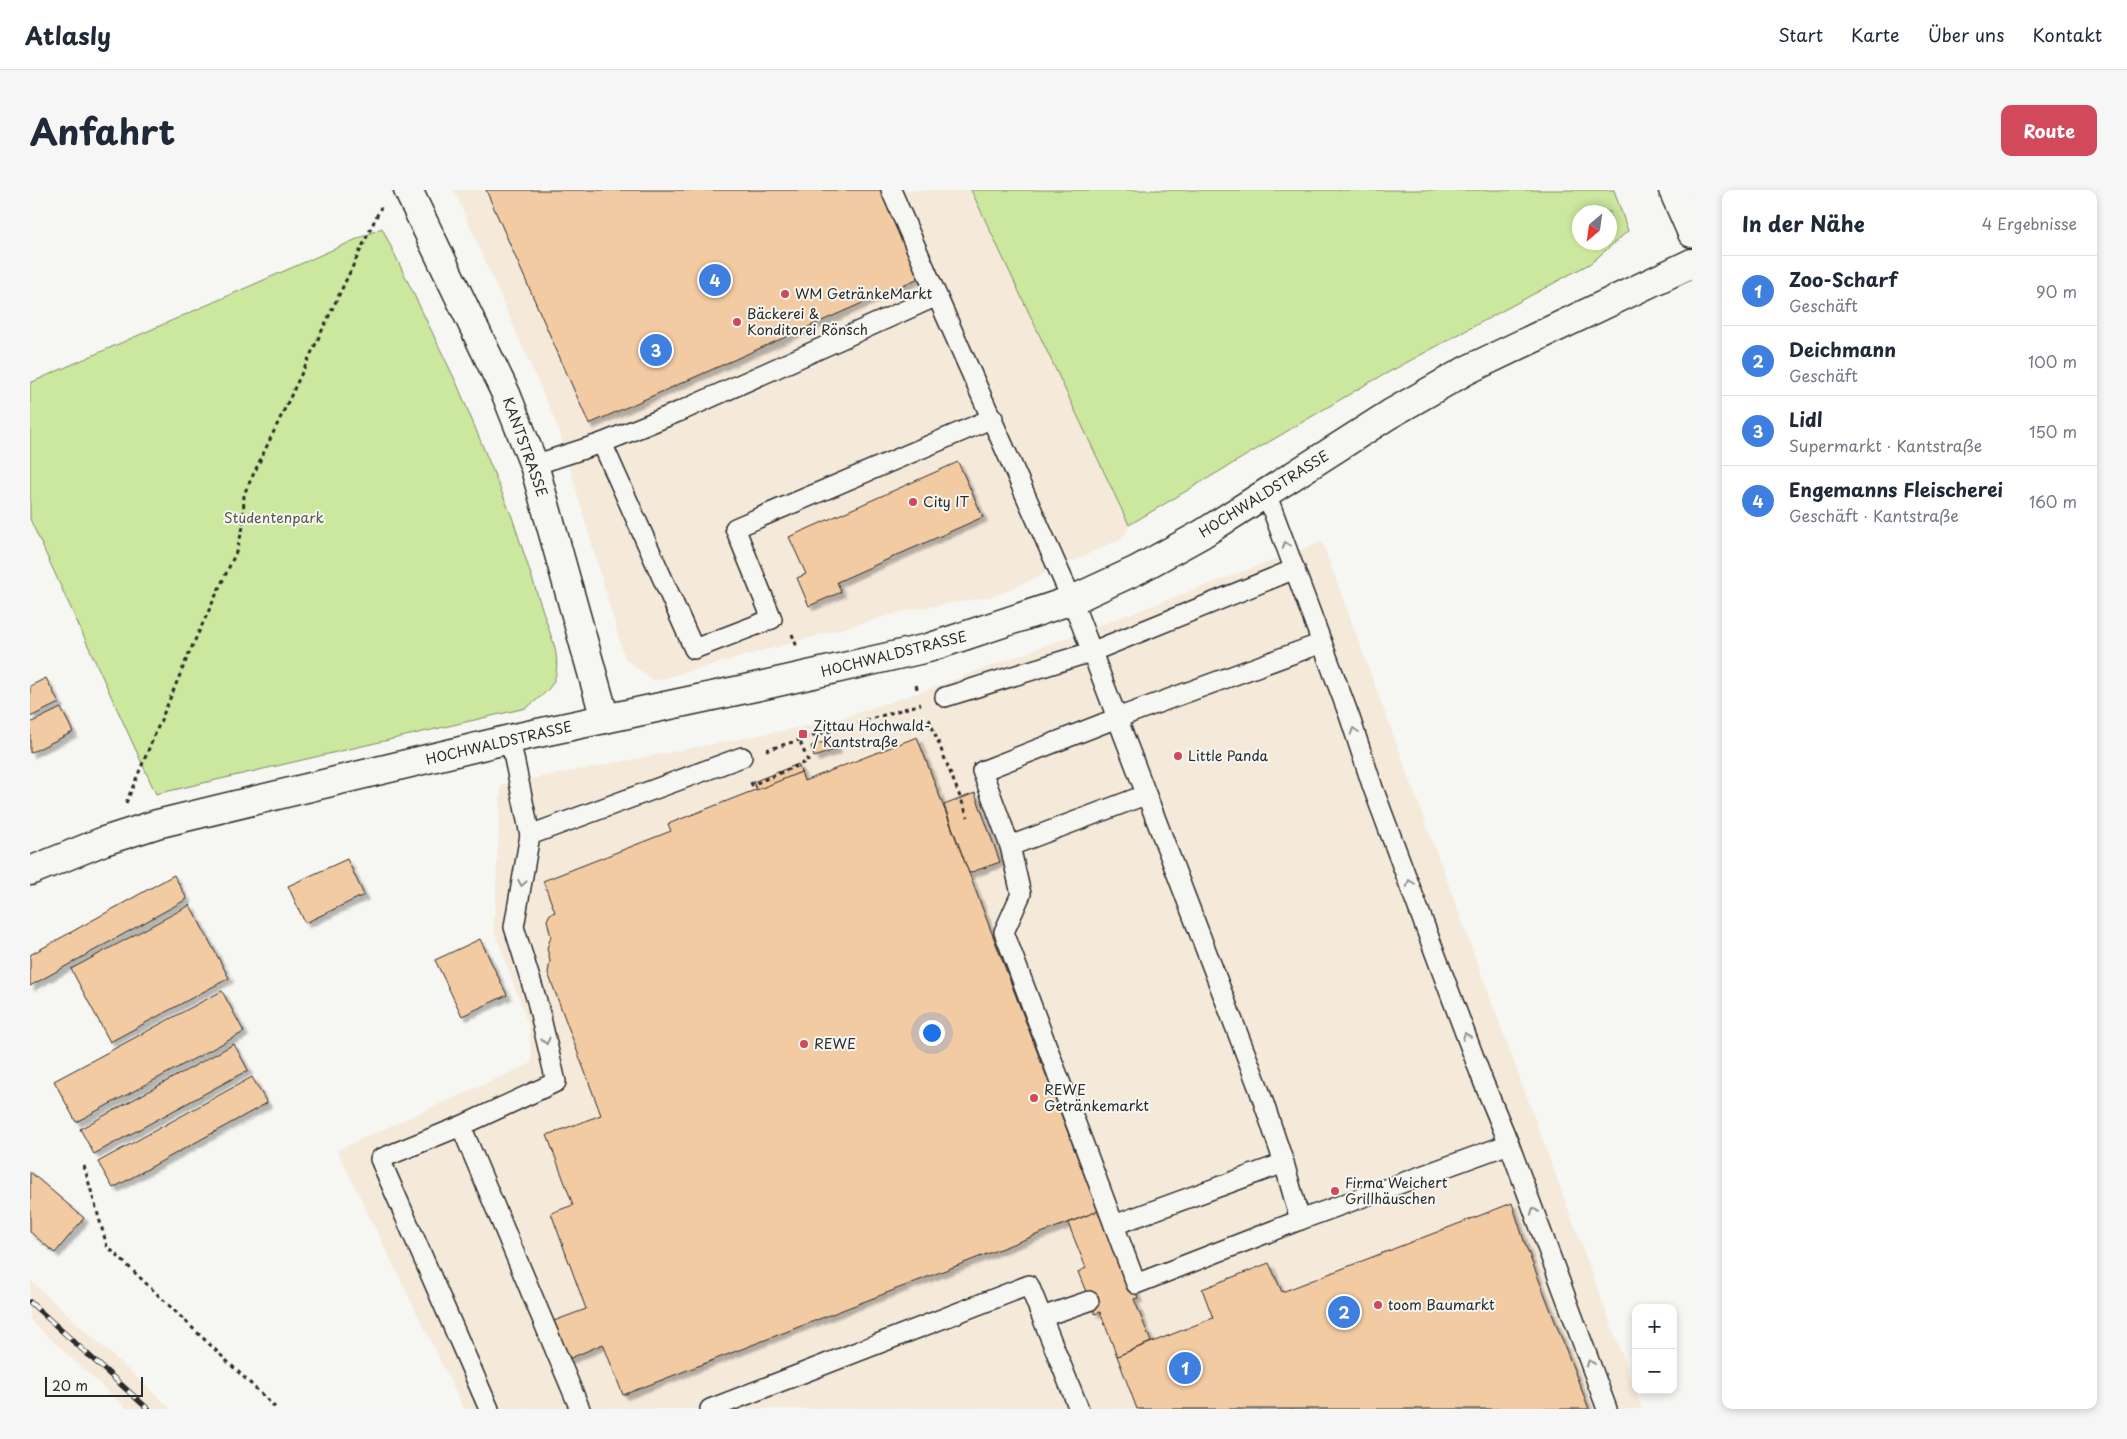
<!DOCTYPE html>
<html lang="de">
<head>
<meta charset="utf-8">
<style>
	:root { --surface:#fff; --page:#f6f6f7; --text:#1f2937; --muted:#747a83; --line:#e0e1e3; --accent:#d1495b }
	body { margin:0; font-family:"Playpen Sans",sans-serif; background:var(--page); color:var(--text) }
	.controls { position:absolute; right:15px; bottom:15px; display:grid; overflow:hidden; border-radius:10px; box-shadow:0 2px 8px #0003 }
	.controls button { width:45px; height:45px; display:grid; place-items:center; padding:0; border:0; border-bottom:1px solid var(--line); background:var(--surface); color:var(--text); font:25px sans-serif }
	.compass { position:absolute; left:1542px; top:15px; width:45px; height:45px; border-radius:50%; background:var(--surface); box-shadow:0 2px 8px #0003; rotate:209deg }
	.scale { position:absolute; left:15px; bottom:12px; width:98px; box-sizing:border-box; padding-left:5px; border:2px solid #2b2b2b; border-top:0; font-size:14px; line-height:18px; white-space:nowrap; color:#2b2b2b; -webkit-text-stroke:4px #f6f6f2; paint-order:stroke }
	.you { position:absolute; left:901px; top:842px; width:18px; height:18px; margin:-12px; border:4px solid #fff; border-radius:50%; background:#1a73e8; box-shadow:0 0 0 8px #1a73e833 }
	.badge { display:grid; place-items:center; width:32px; height:32px; border-radius:50%; background:var(--accent); color:#fff; font-size:16px; font-weight:700 }
	.pin { position:absolute; translate:-50% -50%; border:2px solid #fff; box-shadow:0 1px 5px #0006 }
	.list { margin:0; padding:0; list-style:none }
	h2 { display:flex; justify-content:space-between; align-items:center; height:65px; margin:0; padding:0 20px; font-size:21px }
	h2 small { font-size:16px; font-weight:400; color:var(--muted) }
	.list li { display:grid; grid-template-columns:32px 1fr auto; gap:15px; align-items:center; box-sizing:border-box; height:70px; padding:0 20px; border-top:1px solid var(--line) }
	.list b { display:block; font-size:19px; white-space:nowrap }
	.list p { margin:0; font-size:16px; white-space:nowrap; color:var(--muted) }
	.list em { font-size:16px; font-style:normal; color:var(--muted) }
	.map { position:relative; flex:none; width:1662px; height:1219px; overflow:hidden; border-radius:10px }
	header { display:flex; align-items:center; gap:30px; box-sizing:border-box; height:70px; padding:0 25px; background:var(--surface); border-bottom:1px solid var(--line) }
	header strong { font-size:24px }
	nav { display:flex; gap:28px; margin-inline-start:auto; font-size:18px }
	.intro { display:flex; align-items:center; justify-content:space-between; box-sizing:border-box; height:120px; padding:0 30px }
	h1 { margin:0; font-size:35px }
	.button { padding:12px 22px; border-radius:10px; background:var(--accent); color:#fff; font-size:18px; font-weight:700 }
	main { display:flex; gap:30px; padding:0 30px }
	aside { flex:1; background:var(--surface); border-radius:10px; box-shadow:0 2px 8px #0003 }
	.map>svg:first-child { display:block }
	.built { fill:#f5e9da }
	.green { fill:#cce79e; stroke:#7c8964; fill-rule:evenodd }
	.building { fill:#f3cba2; stroke:#2b2b2b; filter:url(#shadow) }
	.lines { fill:none; stroke-linecap:round; stroke-linejoin:round }
	.service-casing { stroke:#2b2b2b; stroke-width:22 }
	.minor-casing { stroke:#2b2b2b; stroke-width:31 }
	.path { stroke:#2b2b2b; stroke-width:3; stroke-dasharray:4 4; stroke-linecap:butt }
	.service { stroke:#f6f6f2; stroke-width:19 }
	.minor { stroke:#f6f6f2; stroke-width:28 }
	.rail-casing { stroke:#2b2b2b; stroke-width:5.5 }
	.rail { stroke:#f6f6f2; stroke-width:4; stroke-dasharray:11; stroke-linecap:butt }
	.oneway { stroke:#90908e }
	.poi-dot { fill:#d1495b; stroke:#f6f6f2; stroke-width:2 }
	.labels { text-anchor:middle; stroke-width:4; stroke-linejoin:round; paint-order:stroke }
	.poi-label { font-size:14px; fill:#2b2b2b; stroke:#f6f6f2; text-anchor:start }
	.street-label { font-size:14px; fill:#2b2b2b; stroke:#f6f6f2 }
	.park-label { font-size:14px; fill:#535a48; stroke:#f6f6f2 }
</style>
</head>
<body>
<header>
<strong>Atlasly</strong>
<nav><a>Start</a><a>Karte</a><a>Über uns</a><a>Kontakt</a></nav>
</header>
<div class="intro"><h1>Anfahrt</h1><a class="button">Route</a></div>
<main>
<div class="map">
<svg width="1662" height="1219" viewBox="0 0 1662 1219">
	<defs>
		<filter id="shadow"><feDropShadow dx="4.5" dy="4.5" stdDeviation="1" flood-color="#0004"/></filter>
	</defs>
	<rect width="100%" height="100%" fill="#f6f6f2"/>
	<filter id="ink" filterUnits="userSpaceOnUse"><feTurbulence type="fractalNoise" baseFrequency=".02" numOctaves="2"/><feDisplacementMap in="SourceGraphic" scale="10" xChannelSelector="R" yChannelSelector="G"/><feConvolveMatrix kernelMatrix="1 2 1 2 8 2 1 2 1" color-interpolation-filters="sRGB"/></filter>
	<g filter="url(#ink)">
		<g class="built">
			<polygon points="424,0 941,0 1099,335 1093,348 965,406 875,421 624,491 595,469 529,240"/>
			<polygon points="1292,352 1612,1219 434,1219 307,960 502,873 499,836 464,740 471,595 803,531 902,498"/>
			<polygon points="0,1090 141,1219 97,1219 0,1130"/>
		</g>
		<g class="green">
			<path d="M941,0H1584L1598,41L1561,73L1335,195L1099,335ZM1550,22H1580V52H1550Z"/>
			<path d="M352,38L427,194L482,327L525,458C531,491 522,499 496,518L126,604L0,329V193Z"/>
		</g>
		<g class="building">
			<polygon points="456,0 853,0 891,87 559,234"/>
			<polygon points="928,272 953,327 807,392 811,402 779,416 767,388 776,384 759,347"/>
			<polygon points="16,488 29,513 0,527 0,496"/>
			<polygon points="31,518 43,542 0,563 0,533"/>
			<polygon points="887,547 1068,1021 593,1205 573,1154 536,1170 521,1132 556,1119 521,1023 543,1015 517,945 571,925 518,783 520,771 517,758 521,747 517,730 520,724 525,722 513,691 641,641 638,634 771,582 774,591"/>
			<polygon points="803,549 807,559 784,567 781,556"/>
			<polygon points="768,574 771,582 727,600 723,592"/>
			<polygon points="945,603 970,672 939,683 914,615"/>
			<polygon points="317,669 334,705 275,733 258,696"/>
			<polygon points="144,685 157,709 0,796 0,765"/>
			<polygon points="160,715 199,788 80,852 41,779"/>
			<polygon points="450,749 477,805 432,826 405,770"/>
			<polygon points="192,801 214,842 46,932 24,891"/>
			<polygon points="204,854 218,880 64,964 50,939"/>
			<polygon points="222,887 237,913 83,998 68,972"/>
			<polygon points="0,982 54,1028 25,1063 0,1042"/>
			<polygon points="1482,1013 1495,1054 1559,1219 1107,1219 1087,1166 1183,1128 1172,1099 1239,1073 1252,1102"/>
			<polygon points="1068,1021 1086,1066 1091,1064 1108,1108 1104,1109 1121,1152 1087,1166 1070,1122 1065,1124 1048,1082 1056,1078 1038,1033"/>
		</g>
		<g class="lines">
			<g class="service-casing">
				<g id="service">
					<polyline points="861,0 907,106"/>
					<polyline points="572,253 664,459 742,429 705,338 963,228"/>
					<polyline points="504,275 572,253 653,220 907,106 1042,410 1229,899 1254,973 1270,1030"/>
					<polyline points="1236,303 1320,528 1343,598 1453,891 1479,954 1577,1219"/>
					<polyline points="915,507 1061,462 1265,379"/>
					<polyline points="1115,605 980,656 991,704 974,742 1084,1035 1254,973"/>
					<polyline points="500,645 712,567"/>
					<polyline points="980,656 952,581 1087,528 1292,453"/>
					<polyline points="431,936 526,892 507,811 484,737 500,645 480,549"/>
					<polyline points="1084,1035 1106,1094 1270,1030 1479,954"/>
					<polyline points="1012,1127 1059,1111"/>
					<polyline points="459,1219 350,969 431,936 550,1219"/>
					<polyline points="680,1219 999,1095 1049,1219"/>
				</g>
			</g>
			<g class="minor-casing">
				<g id="minor">
					<polyline points="378,0 476,204 504,275 575,529"/>
					<polyline points="1643,0 1662,43"/>
					<polyline points="0,681 74,651 127,634 480,549 734,495 898,458 1042,410 1107,380 1172,344 1360,224 1437,180 1662,73"/>
				</g>
			</g>
			<g class="path">
				<polyline points="762,444 767,457"/>
				<polyline points="886,495 888,502"/>
				<polyline points="899,529 938,627"/>
				<polyline points="736,560 891,514"/>
				<polyline points="721,592 722,595 778,571 769,549"/>
				<polyline points="96,613 160,461 207,360 213,337 214,304 351,17"/>
				<polyline points="54,976 77,1056 247,1219"/>
			</g>
			<use href="#service" class="service"/>
			<use href="#minor" class="minor"/>
			<g class="rail-casing">
				<polyline id="rail" points="0,1112 118,1219"/>
			</g>
			<use href="#rail" class="rail"/>
		</g>
		<defs><path id="oneway-chevron" d="M-2-3.5L2.5 0L-2 3.5" fill="none" stroke-width="1.6" stroke-linecap="round" stroke-linejoin="round" transform="scale(1.25)"/></defs>
		<g class="oneway">
			<use href="#oneway-chevron" transform="translate(1256 355) rotate(-111)"/>
			<use href="#oneway-chevron" transform="translate(1324 541) rotate(-108)"/>
			<use href="#oneway-chevron" transform="translate(492 693) rotate(100)"/>
			<use href="#oneway-chevron" transform="translate(1380 693) rotate(-111)"/>
			<use href="#oneway-chevron" transform="translate(1436 846) rotate(-110)"/>
			<use href="#oneway-chevron" transform="translate(516 851) rotate(77)"/>
			<use href="#oneway-chevron" transform="translate(1504 1021) rotate(-110)"/>
			<use href="#oneway-chevron" transform="translate(1560 1173) rotate(-110)"/>
		</g>
	</g>
	<g class="poi-dot">
		<circle cx="755" cy="104" r="5"/>
		<circle cx="707" cy="132" r="5"/>
		<circle cx="883" cy="312" r="5"/>
		<rect x="768" y="539" width="10" height="10" rx="2.5"/>
		<circle cx="1148" cy="566" r="5"/>
		<circle cx="774" cy="854" r="5"/>
		<circle cx="1004" cy="908" r="5"/>
		<circle cx="1305" cy="1001" r="5"/>
		<circle cx="1348" cy="1115" r="5"/>
	</g>
	<g class="labels">
		<g class="poi-label">
			<text x="765" y="109">WM GetränkeMarkt</text>
			<text x="717" y="129">Bäckerei &amp;<tspan x="717" dy="16">Konditorei Rönsch</tspan></text>
			<text x="893" y="317">City IT</text>
			<text x="783" y="541">Zittau Hochwald-<tspan x="783" dy="16">/ Kantstraße</tspan></text>
			<text x="1158" y="571">Little Panda</text>
			<text x="784" y="859">REWE</text>
			<text x="1014" y="905">REWE<tspan x="1014" dy="16">Getränkemarkt</tspan></text>
			<text x="1315" y="998">Firma Weichert<tspan x="1315" dy="16">Grillhäuschen</tspan></text>
			<text x="1358" y="1120">toom Baumarkt</text>
		</g>
		<g class="street-label">
			<text transform="translate(495 257) rotate(70)" y="5">KANTSTRASSE</text>
			<text transform="translate(1234 304) rotate(-32)" y="5">HOCHWALDSTRASSE</text>
			<text transform="translate(864 464) rotate(-14)" y="5">HOCHWALDSTRASSE</text>
			<text transform="translate(469 553) rotate(-13)" y="5">HOCHWALDSTRASSE</text>
		</g>
		<g class="park-label">
			<text x="244" y="333">Studentenpark</text>
		</g>
	</g>
</svg>
<div class="controls">
<button>+</button>
<button>−</button>
</div>
<svg class="compass" viewBox="-18 -18 36 36"><path d="M0-13l5 13h-10z" fill="#e53935"/><path d="M0 13l5-13h-10z" fill="#747a83"/></svg>
<div class="scale">20 m</div>
<div class="you"></div>
<div class="pin badge" style="left:1155px;top:1178px;background:#3f7fe0">1</div>
<div class="pin badge" style="left:1314px;top:1122px;background:#3f7fe0">2</div>
<div class="pin badge" style="left:626px;top:160px;background:#3f7fe0">3</div>
<div class="pin badge" style="left:685px;top:90px;background:#3f7fe0">4</div>
</div>
<aside>
<h2>In der Nähe<small>4 Ergebnisse</small></h2>
<ul class="list">
<li><span class="badge" style="background:#3f7fe0">1</span><div><b>Zoo-Scharf</b><p>Geschäft</p></div><em>90 m</em></li>
<li><span class="badge" style="background:#3f7fe0">2</span><div><b>Deichmann</b><p>Geschäft</p></div><em>100 m</em></li>
<li><span class="badge" style="background:#3f7fe0">3</span><div><b>Lidl</b><p>Supermarkt · Kantstraße</p></div><em>150 m</em></li>
<li><span class="badge" style="background:#3f7fe0">4</span><div><b>Engemanns Fleischerei</b><p>Geschäft · Kantstraße</p></div><em>160 m</em></li>
</ul>
</aside>
</main>
</body>
</html>
